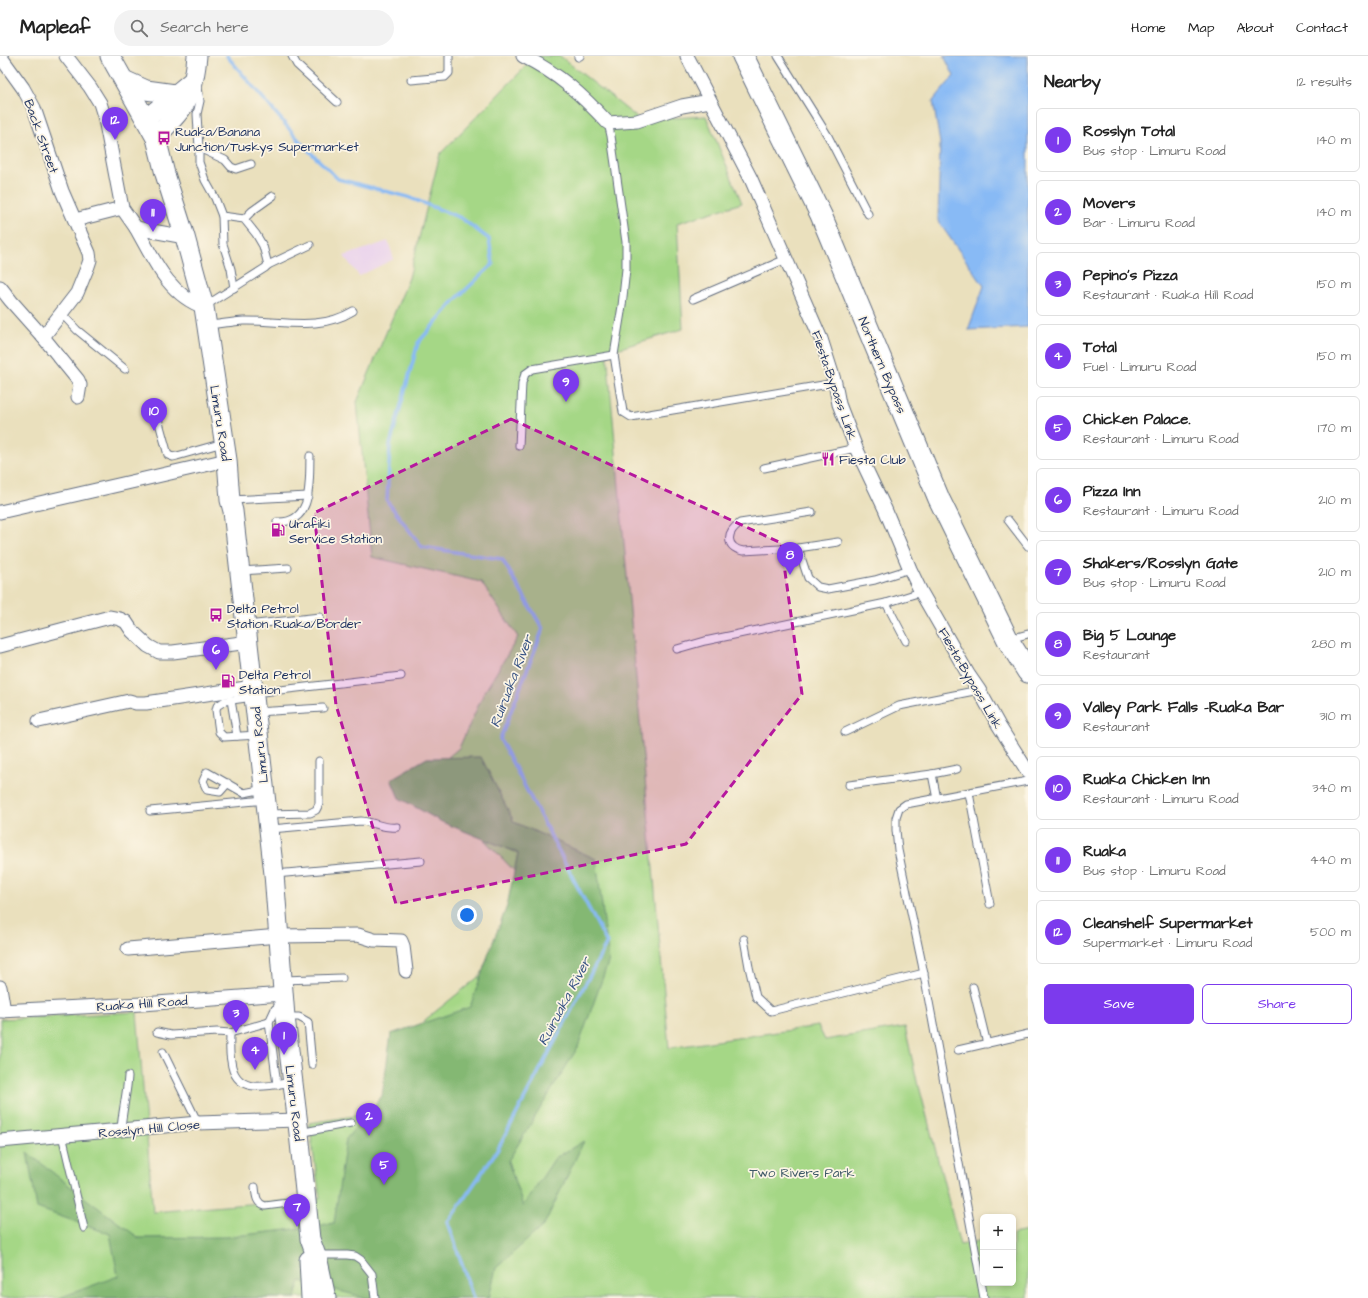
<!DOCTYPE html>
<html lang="en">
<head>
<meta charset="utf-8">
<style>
	:root { --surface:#fff; --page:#f2f2f2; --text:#222; --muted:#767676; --line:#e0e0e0; --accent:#7c3aed }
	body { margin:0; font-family:"Architects Daughter",sans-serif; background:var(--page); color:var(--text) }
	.controls { position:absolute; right:12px; bottom:12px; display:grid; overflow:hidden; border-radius:6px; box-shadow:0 2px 6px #0003 }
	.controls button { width:36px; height:36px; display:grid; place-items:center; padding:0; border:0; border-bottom:1px solid var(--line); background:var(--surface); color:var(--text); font:20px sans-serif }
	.you { position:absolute; left:467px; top:859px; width:14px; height:14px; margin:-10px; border:3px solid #fff; border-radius:50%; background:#1a73e8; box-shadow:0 0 0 6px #1a73e833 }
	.badge { display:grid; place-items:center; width:26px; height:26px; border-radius:50%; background:var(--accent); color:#fff; font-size:13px; font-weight:700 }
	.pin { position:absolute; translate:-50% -33px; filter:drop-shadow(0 1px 2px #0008) }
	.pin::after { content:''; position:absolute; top:21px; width:14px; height:12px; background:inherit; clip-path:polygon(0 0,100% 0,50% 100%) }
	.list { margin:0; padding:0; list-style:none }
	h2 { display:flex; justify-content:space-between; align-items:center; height:52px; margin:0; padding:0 16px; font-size:17px }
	h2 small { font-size:13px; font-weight:400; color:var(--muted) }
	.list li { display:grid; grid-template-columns:26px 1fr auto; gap:12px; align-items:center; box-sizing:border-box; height:64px; margin:0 8px 8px; padding:0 8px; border:1px solid var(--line); border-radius:6px }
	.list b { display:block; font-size:15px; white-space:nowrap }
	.list p { margin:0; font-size:13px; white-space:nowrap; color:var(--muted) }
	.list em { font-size:13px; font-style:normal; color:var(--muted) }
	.actions { display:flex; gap:8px; padding:12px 16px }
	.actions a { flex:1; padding:9px 0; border:1px solid var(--accent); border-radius:6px; text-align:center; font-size:14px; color:var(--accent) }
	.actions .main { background:var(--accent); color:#fff }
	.icon { flex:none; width:22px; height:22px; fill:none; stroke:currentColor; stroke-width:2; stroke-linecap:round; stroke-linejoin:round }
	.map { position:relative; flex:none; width:1028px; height:1242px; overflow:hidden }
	header { display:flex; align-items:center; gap:24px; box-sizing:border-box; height:56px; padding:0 20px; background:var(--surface); border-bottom:1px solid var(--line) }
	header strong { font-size:19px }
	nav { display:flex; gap:22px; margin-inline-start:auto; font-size:14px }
	.search { width:280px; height:36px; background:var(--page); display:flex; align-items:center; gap:10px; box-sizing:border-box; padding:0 14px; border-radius:22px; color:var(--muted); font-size:15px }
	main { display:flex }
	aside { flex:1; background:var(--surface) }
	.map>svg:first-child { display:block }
	.built { fill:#e9d1ed }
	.green { fill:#a5d786; stroke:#608372 }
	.forest { fill:#84b873; stroke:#507468 }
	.water { fill:#88baf5; stroke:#5274aa }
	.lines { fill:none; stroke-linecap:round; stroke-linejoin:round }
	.stream { stroke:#88baf5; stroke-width:3.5 }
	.lane-casing { stroke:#636d7f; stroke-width:9 }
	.street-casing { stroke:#636d7f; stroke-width:15 }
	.secondary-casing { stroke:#636d7f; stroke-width:21 }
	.primary-casing { stroke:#636d7f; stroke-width:23 }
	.lane { stroke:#fff; stroke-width:7 }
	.street { stroke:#fff; stroke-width:13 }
	.secondary { stroke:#fff; stroke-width:19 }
	.primary { stroke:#fff; stroke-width:21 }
	.marked { fill:#b5179e; fill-opacity:0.2; stroke:#b5179e; stroke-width:3; stroke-dasharray:8 5; stroke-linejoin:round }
	.labels { text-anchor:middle; stroke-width:3.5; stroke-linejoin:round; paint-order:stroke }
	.poi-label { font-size:13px; fill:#1b2f5e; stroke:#fcf5e5; text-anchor:start }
	.street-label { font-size:13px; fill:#1b2f5e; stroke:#fcf5e5 }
	.park-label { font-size:13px; fill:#3e5968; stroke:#fcf5e5 }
	.water-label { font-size:14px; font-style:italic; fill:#365284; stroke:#fcf5e5 }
</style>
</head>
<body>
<header>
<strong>Mapleaf</strong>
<div class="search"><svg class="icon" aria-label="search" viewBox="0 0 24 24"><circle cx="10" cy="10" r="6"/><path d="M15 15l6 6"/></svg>Search here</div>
<nav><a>Home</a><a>Map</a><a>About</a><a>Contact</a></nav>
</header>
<main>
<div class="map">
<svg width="1028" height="1242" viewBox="0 0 1028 1242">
	<rect width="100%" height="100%" fill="#fcf5e5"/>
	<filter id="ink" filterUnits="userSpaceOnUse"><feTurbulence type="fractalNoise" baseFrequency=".025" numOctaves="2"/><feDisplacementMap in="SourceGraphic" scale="8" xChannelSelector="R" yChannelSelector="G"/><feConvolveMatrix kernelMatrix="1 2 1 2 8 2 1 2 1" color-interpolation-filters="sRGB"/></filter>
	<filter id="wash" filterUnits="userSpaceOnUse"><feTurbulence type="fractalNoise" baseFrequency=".012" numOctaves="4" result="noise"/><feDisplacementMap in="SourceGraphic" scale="16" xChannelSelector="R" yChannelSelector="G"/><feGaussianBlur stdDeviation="0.9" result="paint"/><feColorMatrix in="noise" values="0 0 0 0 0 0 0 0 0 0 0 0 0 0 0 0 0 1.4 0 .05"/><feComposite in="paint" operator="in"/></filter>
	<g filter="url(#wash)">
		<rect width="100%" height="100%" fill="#eae0bd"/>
		<polygon class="built" points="388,185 394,203 359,220 344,200"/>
		<polygon class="green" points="536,0 560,0 640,64 706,60 742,147 677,167 683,273 607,296 669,992 818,970 825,984 905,971 918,1030 919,1030 960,1189 983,1184 983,1227 1013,1227 1013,1178 1028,1175 1028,1242 0,1242 0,963 137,956 153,1156 320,1142 309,1067 392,1054 395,1028 425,964 502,902 528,829 470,769 411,732 459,692 484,637 518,581 481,526 372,501 357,346 409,222 440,98"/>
		<polygon class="forest" points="481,701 514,766 596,803 609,904 578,991 508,1105 523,1150 555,1102 584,1085 544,1169 496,1212 489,1242 361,1242 359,1240 300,1225 295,1242 59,1242 118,1220 110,1178 37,1152 27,1096 81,1139 139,1182 226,1181 287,1174 334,1167 346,1083 382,1040 391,978 470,951 491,891 507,850 518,797 442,766 399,742 391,723 427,702"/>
		<polygon class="water" points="944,0 1028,0 1028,271 968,274 984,230 938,165 940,87 933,45 954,20"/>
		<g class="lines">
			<polyline class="stream" points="227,0 303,89 338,123 408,141 461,162 489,183 493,208 455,244 418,287 390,389 387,445 422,491 502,503 543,573 500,683 607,887 498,1093 448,1166 473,1242"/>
		</g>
	</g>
	<g filter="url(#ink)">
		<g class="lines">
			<g class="lane-casing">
				<g id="lane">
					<polyline points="292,0 297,9 337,46"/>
					<polyline points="778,0 828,80 868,158"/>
					<polyline points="578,1 580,0"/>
					<polyline points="411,24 445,21 449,17 449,0"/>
					<polyline points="198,31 200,45 197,58 199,92 199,106 205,124 215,142 222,160 244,163 256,178 263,190 268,209 265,212 205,250"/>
					<polyline points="608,67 611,80 626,186 626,213 622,250 614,299 623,356 631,361 835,327"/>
					<polyline points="199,92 225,104 231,111 236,113 251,108"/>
					<polyline points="222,160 223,188 231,213 234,232"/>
					<polyline points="244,163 252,155 273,140"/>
					<polyline points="268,209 310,189"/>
					<polyline points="693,243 786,203"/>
					<polyline points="61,257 77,274 125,313"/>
					<path d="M207,269C219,268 231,266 244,265C281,264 319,276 353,255"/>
					<polyline points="158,363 168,399 173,401 177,400 223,387"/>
					<polyline points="519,390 522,327 525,318 532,313 614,299"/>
					<polyline points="764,412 856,392"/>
					<polyline points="231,444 308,440"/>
					<path d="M812,456L740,467C726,476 725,491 743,495L798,492L838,486"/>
					<polyline points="1008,464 1028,490"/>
					<path d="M277,466C314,468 309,424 310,400"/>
					<polyline points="798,492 808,522 818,531 828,533 875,524 910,513"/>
					<polyline points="240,515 288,512"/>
					<polyline points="886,547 906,585"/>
					<polyline points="247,569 320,561"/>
					<polyline points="1010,583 1028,578"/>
					<polyline points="677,593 705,585 886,547 921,536"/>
					<polyline points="254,637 401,620"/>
					<polyline points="253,641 225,645 217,650 216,654 219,676 224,681 258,679"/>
					<polyline points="231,644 237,680"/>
					<polyline points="256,656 323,652"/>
					<polyline points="845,676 899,650 979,634"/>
					<polyline points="932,718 957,713"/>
					<polyline points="228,727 220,736 207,734 203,725 207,716 244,737 264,733"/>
					<polyline points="849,729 932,718 937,743"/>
					<polyline points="969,737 990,848"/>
					<polyline points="150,755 265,744"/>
					<polyline points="267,758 310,757 316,754 319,748 319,705"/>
					<path d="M271,773L361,765C374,766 384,773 397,771"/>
					<polyline points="275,818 421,805"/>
					<polyline points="744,883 749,911 756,941 771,955 924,917"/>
					<polyline points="283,924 342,922"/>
					<polyline points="973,931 987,988"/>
					<polyline points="287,961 299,961 308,966 312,1009"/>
					<polyline points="157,976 171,979 217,976 230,977 269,966"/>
					<path d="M230,977C230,986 229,996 231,1005C235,1040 268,1030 292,1026"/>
					<polyline points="958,994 1028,978"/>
					<polyline points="163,996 198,1067"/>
					<polyline points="277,1029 269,966 275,953 282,948"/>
					<path d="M121,1074C122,1056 127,1038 128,1020"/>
					<polyline points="299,1077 351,1067"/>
					<polyline points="62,1079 84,1172"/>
					<path d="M255,1131C256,1140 256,1147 265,1150L305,1145"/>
					<polyline points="316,1199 347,1199 355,1200 361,1204 372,1218 375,1242"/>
					<polyline points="984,1242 922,908 898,794 896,774 896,762 899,753 906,748 1028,725"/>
				</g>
			</g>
			<g class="street-casing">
				<g id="street">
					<polyline points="0,0 23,32 34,52 62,135 89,197 90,204 88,210 77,237 43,281 78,324 80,329 78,341"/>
					<polyline points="66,0 90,31 100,47 105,63 122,152 136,172 185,181"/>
					<path d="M523,0C559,18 581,38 608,67L637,65L682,50L710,45"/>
					<polyline points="687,0 751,123 821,283 835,327 839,348 856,392 885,453 910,513 921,536 968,618 979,634 999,670 1028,716"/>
					<polyline points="75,164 122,152"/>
					<path d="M136,172C153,202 168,239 204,251"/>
					<polyline points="0,231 11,245 43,281"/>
					<polyline points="0,456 227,404"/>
					<polyline points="0,590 110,561 120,563 126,566 132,575 148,590 159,596 173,596 249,586"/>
					<polyline points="39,665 129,645 136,647 146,647 253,631"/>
					<polyline points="128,893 279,880 358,879 374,884 401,885 403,890 406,915"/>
					<polyline points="0,931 4,955"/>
					<polyline points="0,955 142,948 284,938"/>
					<polyline points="0,1085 198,1067 298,1064"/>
				</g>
			</g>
			<g class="secondary-casing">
				<g id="secondary">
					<polyline points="110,0 156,82 165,118 185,181 204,251 227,404 230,444 233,455 274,818 285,961 299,1077 310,1183 318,1205 326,1242"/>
					<polyline points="124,24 146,34 175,38"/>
					<polyline points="146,63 192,25"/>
					<path d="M156,82C167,68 184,54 190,37C194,25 196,12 197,0"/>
					<polyline points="309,1204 311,1242"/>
				</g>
			</g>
			<g class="primary-casing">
				<polyline id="primary" points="743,0 821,159 939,443 1008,584 1028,616"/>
			</g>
			<use href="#lane" class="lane"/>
			<use href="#street" class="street"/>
			<use href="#secondary" class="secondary"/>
			<use href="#primary" class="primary"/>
		</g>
	</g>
	<path class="marked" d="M511,363L781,487L802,638L686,788L396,848L336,649L314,457Z"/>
	<defs>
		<g id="bus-bare" transform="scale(1.08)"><path d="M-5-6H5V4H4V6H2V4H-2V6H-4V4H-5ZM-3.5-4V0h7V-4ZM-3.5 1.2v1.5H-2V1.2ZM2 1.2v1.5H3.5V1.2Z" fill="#b5179e" stroke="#fcf5e5" stroke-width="2.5" paint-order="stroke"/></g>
		<g id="restaurant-bare" transform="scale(1.08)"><path d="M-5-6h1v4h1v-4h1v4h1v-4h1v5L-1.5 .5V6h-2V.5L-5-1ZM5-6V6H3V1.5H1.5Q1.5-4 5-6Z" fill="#b5179e" stroke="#fcf5e5" stroke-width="2.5" paint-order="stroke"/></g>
		<g id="fuel-bare" transform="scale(1.08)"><path d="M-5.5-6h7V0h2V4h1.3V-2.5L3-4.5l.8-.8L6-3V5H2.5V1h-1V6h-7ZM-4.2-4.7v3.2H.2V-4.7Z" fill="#b5179e" stroke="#fcf5e5" stroke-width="2.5" paint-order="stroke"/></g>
	</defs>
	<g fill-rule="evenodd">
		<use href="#bus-bare" x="164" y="82"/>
		<use href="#restaurant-bare" x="828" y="403"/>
		<use href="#fuel-bare" x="278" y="474"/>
		<use href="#bus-bare" x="216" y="559"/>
		<use href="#fuel-bare" x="228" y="625"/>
	</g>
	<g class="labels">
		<g class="poi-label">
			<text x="175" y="80">Ruaka/Banana<tspan x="175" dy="15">Junction/Tuskys Supermarket</tspan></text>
			<text x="839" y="408">Fiesta Club</text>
			<text x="289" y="472">Urafiki<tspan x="289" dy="15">Service Station</tspan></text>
			<text x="227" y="557">Delta Petrol<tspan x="227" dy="15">Station Ruaka/Border</tspan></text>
			<text x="239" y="623">Delta Petrol<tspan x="239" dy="15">Station</tspan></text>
		</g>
		<g class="street-label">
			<text transform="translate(42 80) rotate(70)" y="5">Back Street</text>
			<text transform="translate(883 309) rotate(67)" y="5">Northern Bypass</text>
			<text transform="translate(835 329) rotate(71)" y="5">Fiesta-Bypass Link</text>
			<text transform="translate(221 367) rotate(81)" y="5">Limuru Road</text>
			<text transform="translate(971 622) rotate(60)" y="5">Fiesta-Bypass Link</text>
			<text transform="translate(259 689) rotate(-96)" y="5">Limuru Road</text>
			<text transform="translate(142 947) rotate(-4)" y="5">Ruaka Hill Road</text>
			<text transform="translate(295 1047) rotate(83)" y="5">Limuru Road</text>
			<text transform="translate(149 1072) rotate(-5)" y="5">Rosslyn Hill Close</text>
		</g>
		<g class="park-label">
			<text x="802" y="1121">Two Rivers Park</text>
		</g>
		<g class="water-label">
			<text transform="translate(511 625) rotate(-69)" y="5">Ruiruaka River</text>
			<text transform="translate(564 945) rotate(-62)" y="5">Ruiruaka River</text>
		</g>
	</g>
</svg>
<div class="controls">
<button>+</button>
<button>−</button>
</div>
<div class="you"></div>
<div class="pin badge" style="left:284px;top:999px">1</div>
<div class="pin badge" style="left:369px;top:1080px">2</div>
<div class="pin badge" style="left:236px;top:977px">3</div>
<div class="pin badge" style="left:255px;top:1014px">4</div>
<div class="pin badge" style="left:384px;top:1129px">5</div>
<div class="pin badge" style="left:216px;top:614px">6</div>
<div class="pin badge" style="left:297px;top:1171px">7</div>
<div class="pin badge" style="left:790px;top:519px">8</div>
<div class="pin badge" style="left:566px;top:346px">9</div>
<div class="pin badge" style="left:154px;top:375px">10</div>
<div class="pin badge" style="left:153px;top:176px">11</div>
<div class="pin badge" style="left:115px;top:84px">12</div>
</div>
<aside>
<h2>Nearby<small>12 results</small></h2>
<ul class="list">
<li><span class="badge">1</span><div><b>Rosslyn Total</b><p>Bus stop · Limuru Road</p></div><em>140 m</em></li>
<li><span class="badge">2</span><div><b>Movers</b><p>Bar · Limuru Road</p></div><em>140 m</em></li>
<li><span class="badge">3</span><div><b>Pepino's Pizza</b><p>Restaurant · Ruaka Hill Road</p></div><em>150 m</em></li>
<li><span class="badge">4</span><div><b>Total</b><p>Fuel · Limuru Road</p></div><em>150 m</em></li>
<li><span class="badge">5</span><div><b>Chicken Palace.</b><p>Restaurant · Limuru Road</p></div><em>170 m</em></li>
<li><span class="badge">6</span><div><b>Pizza Inn</b><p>Restaurant · Limuru Road</p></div><em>210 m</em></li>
<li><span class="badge">7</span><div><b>Shakers/Rosslyn Gate</b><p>Bus stop · Limuru Road</p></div><em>210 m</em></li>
<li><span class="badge">8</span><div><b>Big 5 Lounge</b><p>Restaurant</p></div><em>280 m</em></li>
<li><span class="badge">9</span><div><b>Valley Park Falls -Ruaka Bar</b><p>Restaurant</p></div><em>310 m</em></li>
<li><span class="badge">10</span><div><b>Ruaka Chicken Inn</b><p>Restaurant · Limuru Road</p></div><em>340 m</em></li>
<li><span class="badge">11</span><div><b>Ruaka</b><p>Bus stop · Limuru Road</p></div><em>440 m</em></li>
<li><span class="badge">12</span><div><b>Cleanshelf Supermarket</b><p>Supermarket · Limuru Road</p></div><em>500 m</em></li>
</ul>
<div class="actions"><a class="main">Save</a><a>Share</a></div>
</aside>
</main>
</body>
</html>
